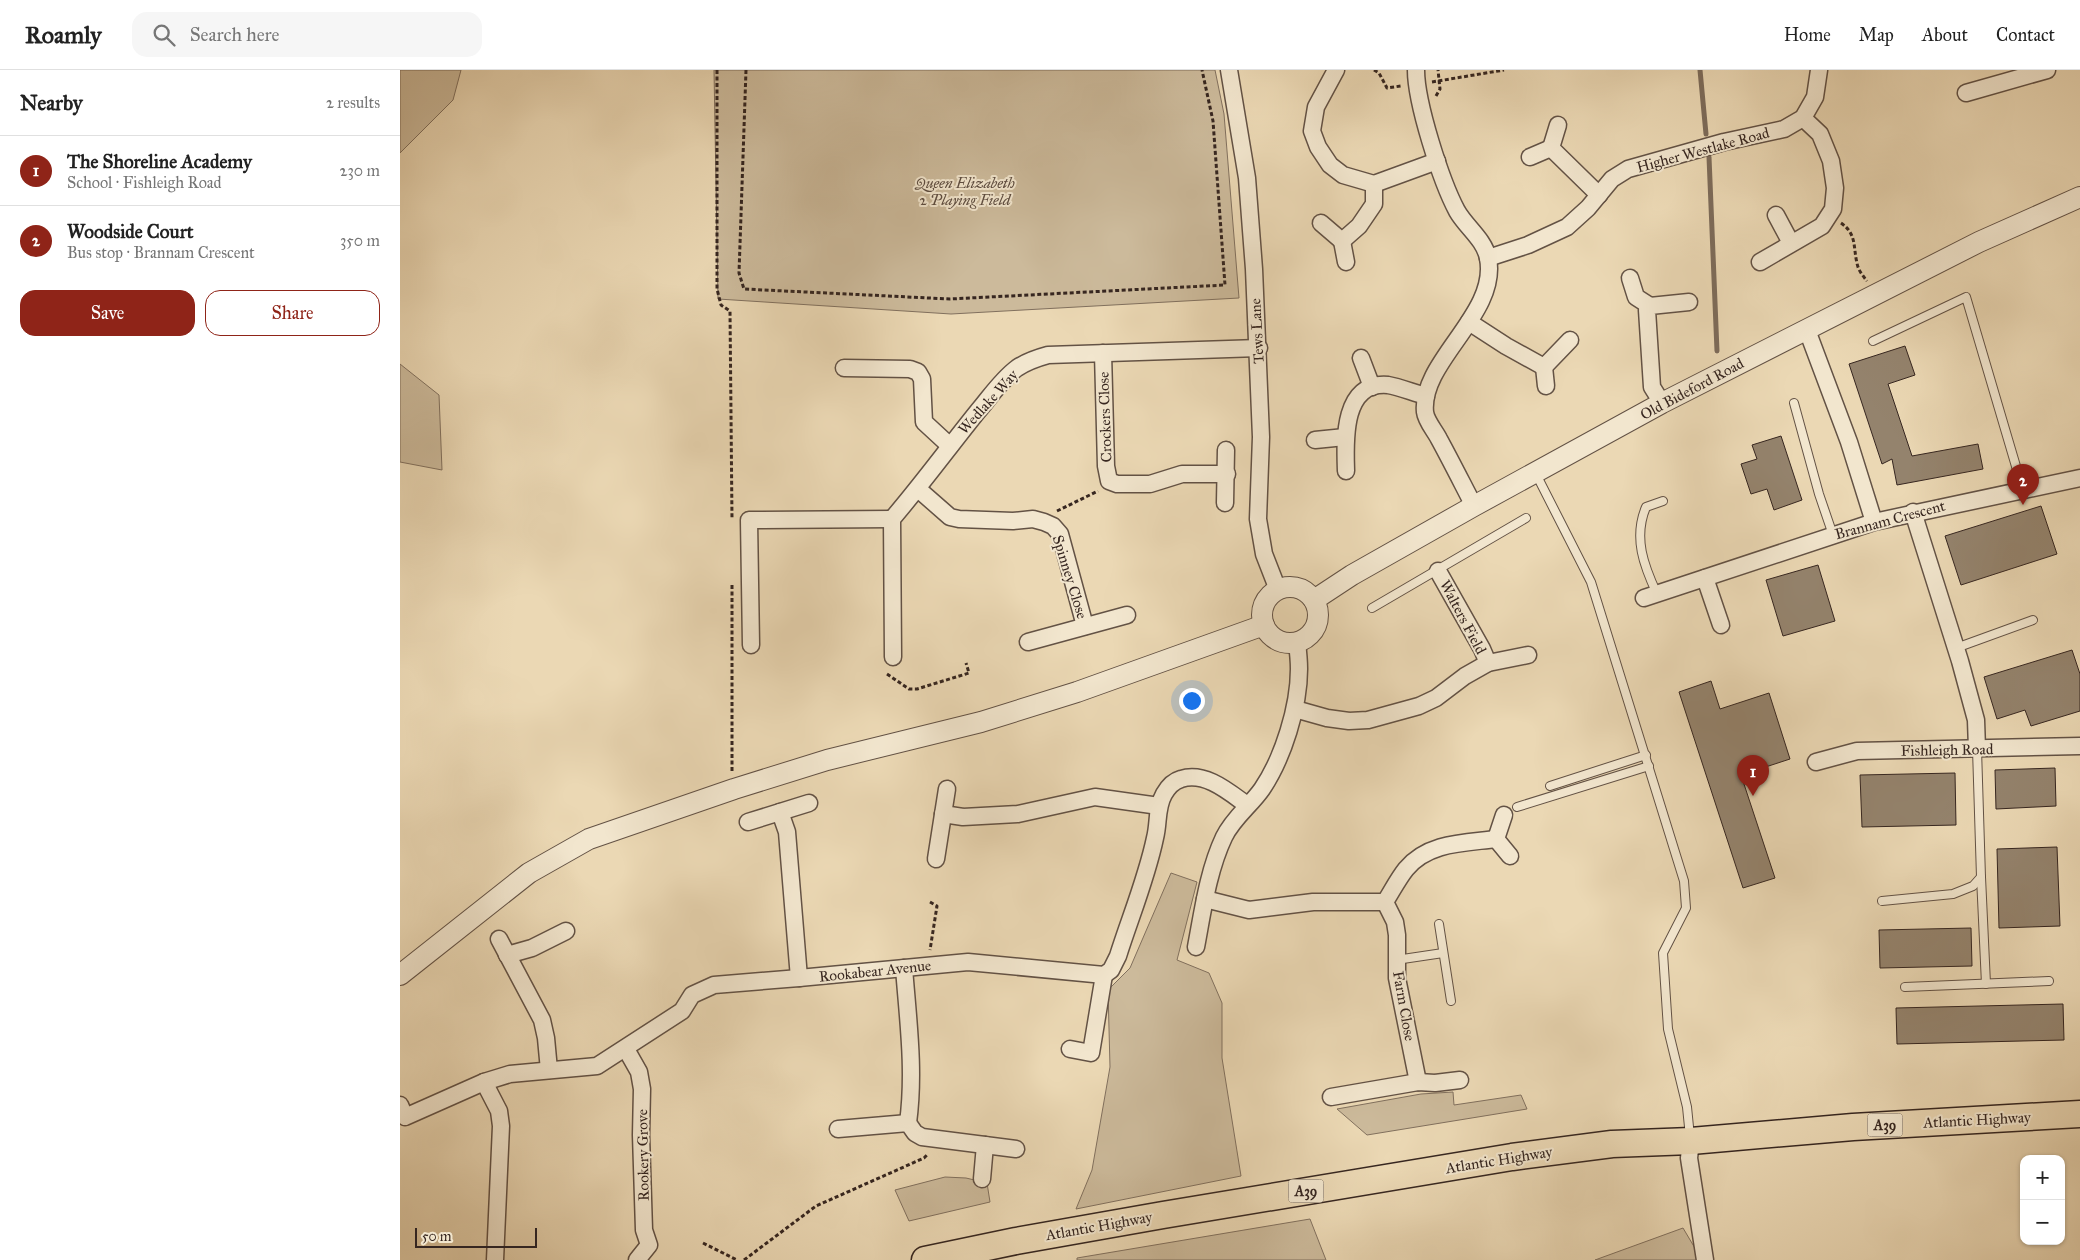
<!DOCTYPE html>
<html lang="en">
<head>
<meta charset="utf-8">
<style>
	:root { --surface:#fff; --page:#f6f6f6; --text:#222; --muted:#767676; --line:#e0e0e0; --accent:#8f2418 }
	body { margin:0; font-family:"IM FELL Great Primer",serif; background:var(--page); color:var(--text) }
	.controls { position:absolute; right:15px; bottom:15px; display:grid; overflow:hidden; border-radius:10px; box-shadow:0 1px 4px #0004 }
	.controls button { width:45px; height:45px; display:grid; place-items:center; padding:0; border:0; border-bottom:1px solid var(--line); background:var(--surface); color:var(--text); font:25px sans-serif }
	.scale { position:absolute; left:15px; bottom:12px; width:122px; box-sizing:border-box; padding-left:5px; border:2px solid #362620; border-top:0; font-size:14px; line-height:18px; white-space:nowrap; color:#362620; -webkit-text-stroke:4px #f2e6ce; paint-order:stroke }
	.you { position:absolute; left:791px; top:630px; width:18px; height:18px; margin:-12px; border:4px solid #fff; border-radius:50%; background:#1a73e8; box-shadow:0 0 0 8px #1a73e833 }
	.badge { display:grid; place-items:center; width:32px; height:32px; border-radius:50%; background:var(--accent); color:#fff; font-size:16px; font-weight:700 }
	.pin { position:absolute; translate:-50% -41px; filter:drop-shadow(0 1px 2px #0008) }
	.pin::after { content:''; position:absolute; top:26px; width:18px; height:15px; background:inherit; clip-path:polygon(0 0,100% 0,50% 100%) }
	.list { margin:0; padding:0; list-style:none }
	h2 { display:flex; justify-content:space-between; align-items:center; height:65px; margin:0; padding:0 20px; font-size:21px }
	h2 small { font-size:16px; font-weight:400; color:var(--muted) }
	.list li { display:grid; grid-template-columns:32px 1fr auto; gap:15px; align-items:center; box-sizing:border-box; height:70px; padding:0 20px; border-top:1px solid var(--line) }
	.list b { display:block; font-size:19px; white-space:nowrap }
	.list p { margin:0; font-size:16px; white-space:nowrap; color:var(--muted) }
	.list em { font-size:16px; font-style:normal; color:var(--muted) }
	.actions { display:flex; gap:10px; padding:15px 20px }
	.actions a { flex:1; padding:11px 0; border:1px solid var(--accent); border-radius:15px; text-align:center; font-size:18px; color:var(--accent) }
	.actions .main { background:var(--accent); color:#fff }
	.icon { flex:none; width:28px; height:28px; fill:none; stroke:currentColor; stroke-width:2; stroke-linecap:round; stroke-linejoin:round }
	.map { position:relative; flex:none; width:1680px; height:1190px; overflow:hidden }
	header { display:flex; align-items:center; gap:30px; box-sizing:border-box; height:70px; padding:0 25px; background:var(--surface); border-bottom:1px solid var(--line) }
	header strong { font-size:24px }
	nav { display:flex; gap:28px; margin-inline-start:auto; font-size:18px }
	.search { width:350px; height:45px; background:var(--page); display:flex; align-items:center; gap:12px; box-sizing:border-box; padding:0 18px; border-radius:15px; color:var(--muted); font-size:19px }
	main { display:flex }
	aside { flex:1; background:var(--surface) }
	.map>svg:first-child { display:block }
	.green { fill:#ccba9b; stroke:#81705e }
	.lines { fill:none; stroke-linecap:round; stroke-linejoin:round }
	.stream { stroke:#7d6c5b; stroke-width:5 }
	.building { fill:#94836d; stroke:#362620 }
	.service-casing { stroke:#635245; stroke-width:10 }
	.minor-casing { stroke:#635245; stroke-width:19 }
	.tertiary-casing { stroke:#635245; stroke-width:22 }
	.trunk-casing { stroke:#362620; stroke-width:29 }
	.path { stroke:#362620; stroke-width:3; stroke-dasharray:4 2.5; stroke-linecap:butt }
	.service { stroke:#f2e6ce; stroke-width:8 }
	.minor { stroke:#f2e6ce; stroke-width:16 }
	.tertiary { stroke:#f2e6ce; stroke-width:20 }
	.trunk { stroke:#ebd8b4; stroke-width:26 }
	.labels { text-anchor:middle; stroke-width:4; stroke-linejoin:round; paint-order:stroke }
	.shield { fill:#f2e6ce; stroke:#6e6054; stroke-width:1 }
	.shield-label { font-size:14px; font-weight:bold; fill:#362620 }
	.street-label { font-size:15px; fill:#362620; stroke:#f2e6ce }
	.park-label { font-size:15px; font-style:italic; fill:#5c4b3f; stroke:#f2e6ce }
</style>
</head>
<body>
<header>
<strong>Roamly</strong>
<div class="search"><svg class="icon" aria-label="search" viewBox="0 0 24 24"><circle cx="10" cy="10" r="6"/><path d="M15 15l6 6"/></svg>Search here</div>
<nav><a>Home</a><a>Map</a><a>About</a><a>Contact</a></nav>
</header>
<main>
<aside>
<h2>Nearby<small>2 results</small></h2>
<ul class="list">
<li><span class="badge">1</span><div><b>The Shoreline Academy</b><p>School · Fishleigh Road</p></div><em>230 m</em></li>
<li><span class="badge">2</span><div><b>Woodside Court</b><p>Bus stop · Brannam Crescent</p></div><em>350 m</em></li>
</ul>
<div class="actions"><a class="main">Save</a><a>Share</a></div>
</aside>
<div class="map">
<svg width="1680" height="1190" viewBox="0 0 1680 1190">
	<rect width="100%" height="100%" fill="#ebd8b4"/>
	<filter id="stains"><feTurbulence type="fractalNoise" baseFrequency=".004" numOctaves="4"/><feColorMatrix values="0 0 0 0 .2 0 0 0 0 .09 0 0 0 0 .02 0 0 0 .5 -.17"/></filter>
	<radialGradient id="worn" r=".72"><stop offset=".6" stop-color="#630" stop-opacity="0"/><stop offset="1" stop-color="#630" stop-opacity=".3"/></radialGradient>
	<g class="green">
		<polygon points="0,0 61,0 53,30 0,83"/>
		<polygon points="314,0 815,0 824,44 839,228 551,244 318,229"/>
		<polygon points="0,294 39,325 42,400 0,392"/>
		<polygon points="771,803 797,812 777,890 809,903 822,933 822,988 841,1106 676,1139 692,1100 710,997 708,920 730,898"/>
		<polygon points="1053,1022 1054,1035 1121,1025 1127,1039 967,1065 937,1039 1021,1024"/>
		<polygon points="545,1107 566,1108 587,1113 590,1132 509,1151 495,1120"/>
		<polygon points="910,1149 926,1190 677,1190 677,1188"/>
		<polygon points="1283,1158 1302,1190 1195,1190"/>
	</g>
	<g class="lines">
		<g class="stream">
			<polyline points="1300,0 1306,64"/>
			<polyline points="1309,87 1317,281"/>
		</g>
	</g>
	<g class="building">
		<polygon points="1505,276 1515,305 1488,314 1512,386 1578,374 1583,399 1497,415 1492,389 1482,394 1449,294"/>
		<polygon points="1381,366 1402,430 1374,440 1367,419 1351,424 1341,394 1357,389 1352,375"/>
		<polygon points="1641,436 1657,484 1561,515 1545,466"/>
		<polygon points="1418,495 1435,551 1383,566 1366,510"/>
		<polygon points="1672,580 1680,604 1680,641 1631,656 1625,640 1597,649 1584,607"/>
		<polygon points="1311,611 1320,639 1369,623 1390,689 1341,705 1375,808 1343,818 1279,622"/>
		<polygon points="1655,698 1656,736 1596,739 1595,700"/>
		<polygon points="1555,703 1556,755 1462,757 1460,705"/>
		<polygon points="1657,777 1660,856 1599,858 1597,779"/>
		<polygon points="1571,858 1572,896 1480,898 1479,860"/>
		<polygon points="1663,934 1664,970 1497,974 1496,938"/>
	</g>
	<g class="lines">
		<g class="service-casing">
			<g id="service">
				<polyline points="1473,271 1566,227 1623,420"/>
				<polyline points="1394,333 1419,424 1433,465"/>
				<polyline points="1136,404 1191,512 1284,811 1286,838 1263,883 1268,959 1287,1037 1290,1067"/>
				<path d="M1257,524C1244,496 1233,468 1246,437L1263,431"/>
				<polyline points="972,538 1126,448"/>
				<polyline points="1556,578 1633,550"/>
				<polyline points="1150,716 1246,685"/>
				<polyline points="1117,737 1249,696"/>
				<polyline points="1581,807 1586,914"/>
				<polyline points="1482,831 1553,824 1573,816 1581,807 1577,679"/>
				<polyline points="1039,854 1051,931"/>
				<polyline points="996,890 1043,883"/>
				<polyline points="1505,917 1649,911"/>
			</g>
		</g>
		<g class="minor-casing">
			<g id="minor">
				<polyline points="829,0 847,108 854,199 861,367 858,449 864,484 878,520"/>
				<polyline points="936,0 916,37 912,61 918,77 930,95 943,105 974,114 1037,91"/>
				<path d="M1016,0C1016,33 1041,111 1057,141C1066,157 1084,169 1088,188C1099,244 1020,291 1025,342C1026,351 1035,361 1039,369C1051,391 1062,413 1074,436"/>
				<polyline points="1566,23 1647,0"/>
				<polyline points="1158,55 1151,78 1199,125"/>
				<polyline points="1130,87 1151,78"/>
				<polyline points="1376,145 1391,173"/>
				<polyline points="921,153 942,171 959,156 974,134 974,114"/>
				<polyline points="942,171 946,192"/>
				<polyline points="1088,188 1128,175 1167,157 1188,138 1212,109 1228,99 1324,72 1384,59 1403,48 1415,27 1419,0"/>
				<polyline points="1360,192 1422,156 1433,139 1435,118 1431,91 1420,64 1403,48"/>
				<polyline points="1230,208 1236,227 1250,236"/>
				<polyline points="1069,252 1106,276 1144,297 1170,270"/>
				<polyline points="1407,260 1449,372 1474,452"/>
				<polyline points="703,283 706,396 709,411 717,414 750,414 782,404 827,404"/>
				<polyline points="961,288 972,317"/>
				<polyline points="1144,297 1146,316"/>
				<polyline points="444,298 510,299 518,302 522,309 524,352 550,376"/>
				<polyline points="1262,333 1252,317 1247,240 1250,236 1289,232"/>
				<polyline points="915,370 945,367"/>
				<path d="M946,401C945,371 942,311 988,315C1000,317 1014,323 1026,326"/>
				<polyline points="518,419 550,447 559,449 613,451 633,449 644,452 653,456 660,464 685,556"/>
				<polyline points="825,433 826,380"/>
				<polyline points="1513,442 1560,591 1576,650 1577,679"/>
				<polyline points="1038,501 1082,579 1088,593"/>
				<polyline points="1305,508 1321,555"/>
				<polyline points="1244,528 1474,452 1680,408"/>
				<polyline points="628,572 727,545"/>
				<polyline points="351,575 349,450 492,449"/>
				<path d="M493,587L492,449C522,414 549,377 578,341C590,327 601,310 617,298C626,292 637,288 648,285L859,278"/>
				<polyline points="895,639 927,648 949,651 968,650 1019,636 1036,628 1065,606 1088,593 1128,585"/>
				<polyline points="1416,692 1457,681 1680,676"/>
				<polyline points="380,742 387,762 399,908"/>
				<polyline points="543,744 563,747 618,744 695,727 759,736"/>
				<polyline points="1104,745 1096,769 1110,786"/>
				<polyline points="348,752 409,733"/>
				<polyline points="536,789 547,719"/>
				<path d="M805,829L849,840L913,832H985C992,821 998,809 1006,799C1028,772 1065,773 1096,769"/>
				<polyline points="985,832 995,852 997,865 997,908 1018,1012"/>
				<polyline points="99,869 142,950 146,968 149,1000"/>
				<path d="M796,877C803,840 808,801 824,767C833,748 851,735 862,719C883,688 899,637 899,599C899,591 898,581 897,573"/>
				<polyline points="107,885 132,878 166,861"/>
				<path d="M504,898C508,950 515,1001 508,1053"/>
				<polyline points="226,979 239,1002 242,1019 241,1065 244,1160 249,1175 237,1190"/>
				<polyline points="670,979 691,983 704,905"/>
				<polyline points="84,1012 99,1041 101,1056 95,1190"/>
				<polyline points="931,1027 1018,1012 1035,1013 1060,1010"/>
				<path d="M0,1035L5,1047L84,1012L110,1004L197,996L282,941L292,925L314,915L399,908L568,892L704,905L711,900L718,886C730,848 747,807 755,768C759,753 756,738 764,724C768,717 774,711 781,709C805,701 829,722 847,735"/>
				<polyline points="438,1059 508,1053 515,1063 522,1067 616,1079"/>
				<polyline points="1291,1071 1289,1088 1305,1190"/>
				<polyline points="582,1109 585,1075"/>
			</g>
		</g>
		<g class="tertiary-casing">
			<g id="tertiary">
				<circle cx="890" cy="545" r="28"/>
				<polyline points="914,530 952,505 1074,436 1262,333 1579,172 1680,127"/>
				<polyline points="0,905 129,803 189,769 334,719 427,690 581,652 677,622 864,555"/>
			</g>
		</g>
		<g class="trunk-casing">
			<polyline id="trunk" points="525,1190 616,1171 763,1145 1112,1087 1212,1074 1291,1071 1453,1057 1680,1044"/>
		</g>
		<g class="path">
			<polyline points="317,0 317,219 321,235 330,241 332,449"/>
			<polyline points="346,0 339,203 344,219 550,229 825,215 813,51 802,0"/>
			<polyline points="974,0 979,3 987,18 1001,16"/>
			<polyline points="1032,12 1104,0"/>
			<polyline points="1036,26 1040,19 1038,0"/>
			<path d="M1441,153C1457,164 1453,177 1457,193C1458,200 1463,206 1467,211"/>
			<polyline points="657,441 698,421"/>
			<polyline points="332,515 332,702"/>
			<polyline points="487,604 509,619 517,619 569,603 566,593"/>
			<polyline points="530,832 537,836 530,880"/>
			<polyline points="303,1173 337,1190"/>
			<polyline points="344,1190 416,1136 524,1088 528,1084"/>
		</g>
		<use href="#service" class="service"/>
		<use href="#minor" class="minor"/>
		<use href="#tertiary" class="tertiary"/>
		<use href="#trunk" class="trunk"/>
	</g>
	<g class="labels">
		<g class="shield">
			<rect x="1467.5" y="1043.5" width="35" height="23" rx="4"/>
			<rect x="888.5" y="1109.5" width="35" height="23" rx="4"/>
		</g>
		<g class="shield-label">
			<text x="1485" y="1060">A39</text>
			<text x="906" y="1126">A39</text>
		</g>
		<g class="street-label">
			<text transform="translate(1303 80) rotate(-15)" y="5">Higher Westlake Road</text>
			<text transform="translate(857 261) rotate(-93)" y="5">Tews Lane</text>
			<text transform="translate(1292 319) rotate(-28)" y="5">Old Bideford Road</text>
			<text transform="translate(588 332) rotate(-48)" y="5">Wedlake Way</text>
			<text transform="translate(705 347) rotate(-92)" y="5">Crockers Close</text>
			<text transform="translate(1490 450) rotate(-15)" y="5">Brannam Crescent</text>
			<text transform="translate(670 507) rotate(73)" y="5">Spinney Close</text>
			<text transform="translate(1063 547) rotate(62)" y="5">Walters Field</text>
			<text transform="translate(1547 680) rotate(-1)" y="5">Fishleigh Road</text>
			<text transform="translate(475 901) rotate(-6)" y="5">Rookabear Avenue</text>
			<text transform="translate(1004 936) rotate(80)" y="5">Farm Close</text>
			<text transform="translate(1577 1050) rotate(-3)" y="5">Atlantic Highway</text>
			<text transform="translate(243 1085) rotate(-91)" y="5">Rookery Grove</text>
			<text transform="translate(1099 1090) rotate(-9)" y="5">Atlantic Highway</text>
			<text transform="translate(699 1156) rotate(-10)" y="5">Atlantic Highway</text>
		</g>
		<g class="park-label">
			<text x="565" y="118">Queen Elizabeth<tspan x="565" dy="17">2 Playing Field</tspan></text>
		</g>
	</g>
	<rect width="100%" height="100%" filter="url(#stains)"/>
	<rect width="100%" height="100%" fill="url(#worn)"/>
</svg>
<div class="controls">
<button>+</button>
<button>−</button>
</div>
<div class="scale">50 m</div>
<div class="you"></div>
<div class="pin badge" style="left:1353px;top:726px">1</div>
<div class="pin badge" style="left:1623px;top:435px">2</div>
</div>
</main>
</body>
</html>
